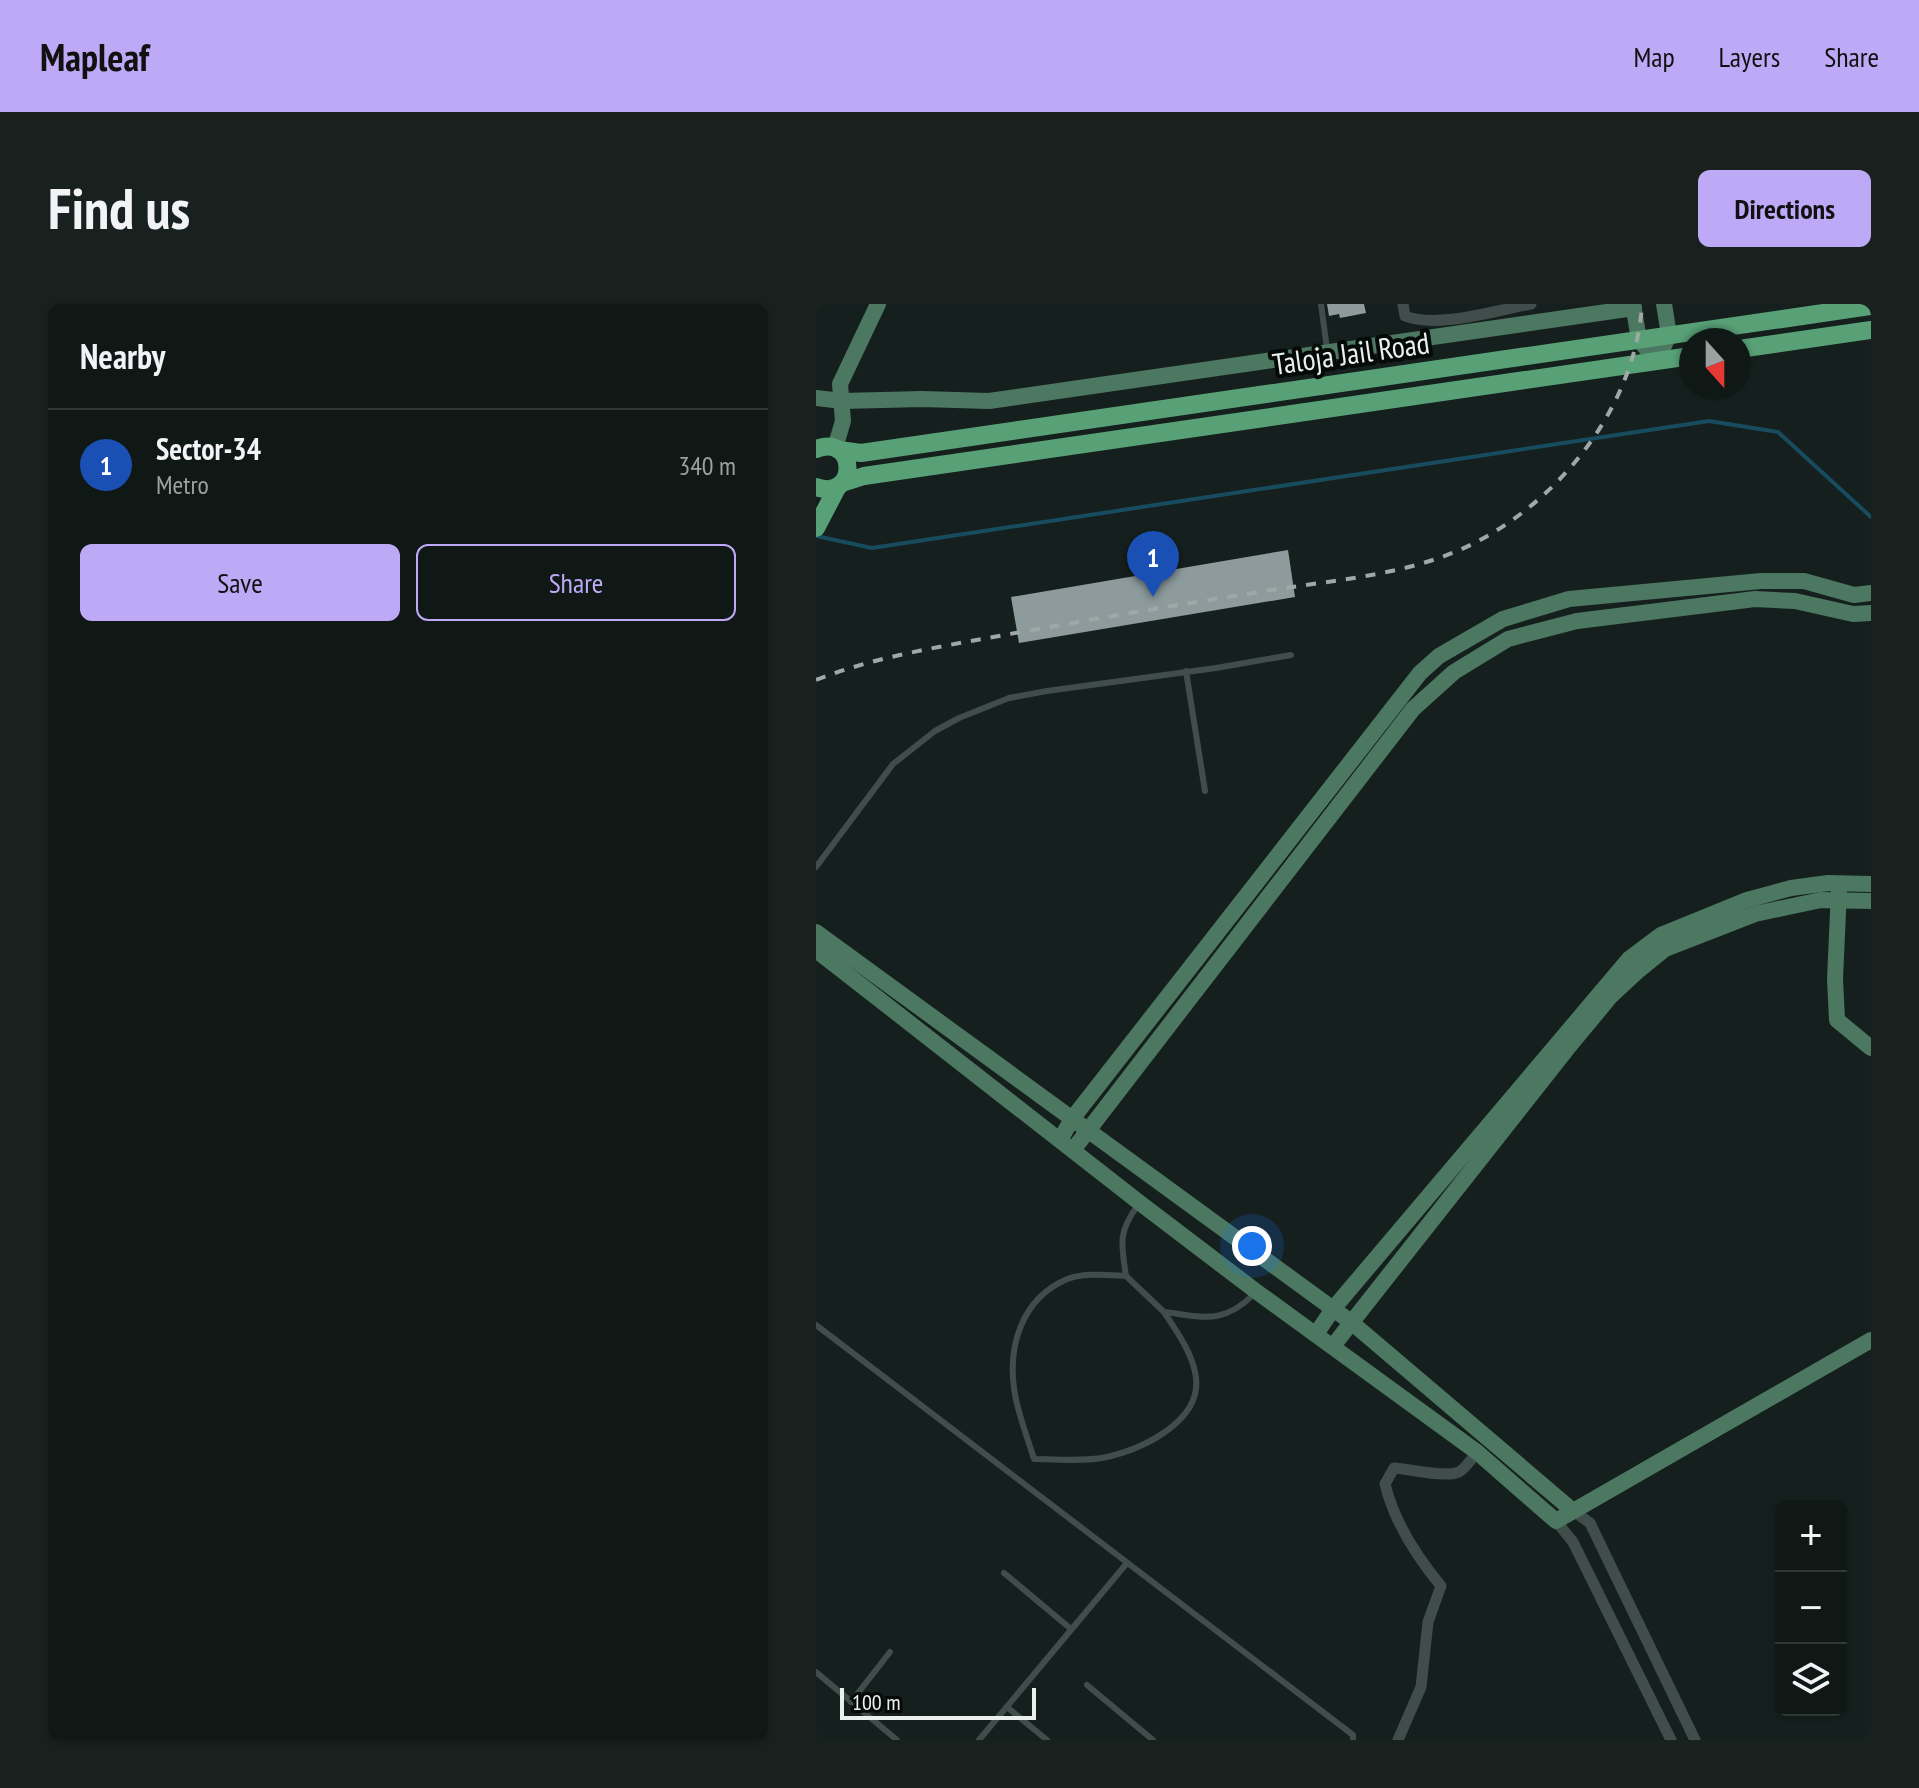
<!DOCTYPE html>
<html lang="en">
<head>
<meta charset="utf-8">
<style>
	:root { --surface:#101816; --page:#19211f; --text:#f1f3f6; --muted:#9ca0a1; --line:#303735; --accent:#bda9f5 }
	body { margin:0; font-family:"PT Sans Narrow",sans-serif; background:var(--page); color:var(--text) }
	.controls { position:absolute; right:24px; bottom:24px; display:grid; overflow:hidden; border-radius:12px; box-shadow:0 2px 6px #0004 }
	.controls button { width:72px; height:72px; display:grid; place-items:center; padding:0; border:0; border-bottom:2px solid var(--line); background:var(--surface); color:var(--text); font:40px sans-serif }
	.compass { position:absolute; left:863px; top:24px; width:72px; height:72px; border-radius:50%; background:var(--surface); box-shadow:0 2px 6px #0004; rotate:159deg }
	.scale { position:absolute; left:24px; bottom:20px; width:196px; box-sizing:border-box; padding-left:8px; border:4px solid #e9f0ee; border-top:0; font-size:22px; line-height:28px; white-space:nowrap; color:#e9f0ee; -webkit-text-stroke:6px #050908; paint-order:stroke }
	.you { position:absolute; left:436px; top:942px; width:28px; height:28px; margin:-20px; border:6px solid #fff; border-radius:50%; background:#1a73e8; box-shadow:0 0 0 12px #1a73e833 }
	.badge { display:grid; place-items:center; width:52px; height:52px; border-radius:50%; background:var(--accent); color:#fff; font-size:26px; font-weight:700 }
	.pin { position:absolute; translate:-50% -66px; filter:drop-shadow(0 2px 4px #0008) }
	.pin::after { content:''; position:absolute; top:42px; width:28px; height:24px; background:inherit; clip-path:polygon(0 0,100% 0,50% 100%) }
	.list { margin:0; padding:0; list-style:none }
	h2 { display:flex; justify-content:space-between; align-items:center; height:104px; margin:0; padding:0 32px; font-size:34px }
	h2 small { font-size:26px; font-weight:400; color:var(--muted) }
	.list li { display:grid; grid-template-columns:52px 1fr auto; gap:24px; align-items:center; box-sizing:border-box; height:112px; padding:0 32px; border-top:2px solid var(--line) }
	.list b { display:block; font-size:30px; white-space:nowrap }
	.list p { margin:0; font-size:26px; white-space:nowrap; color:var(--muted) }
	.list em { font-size:26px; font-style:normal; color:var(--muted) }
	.actions { display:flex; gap:16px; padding:24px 32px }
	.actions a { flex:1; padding:18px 0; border:2px solid var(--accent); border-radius:12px; text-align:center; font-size:28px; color:var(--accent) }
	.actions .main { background:var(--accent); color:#111 }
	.icon { flex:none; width:44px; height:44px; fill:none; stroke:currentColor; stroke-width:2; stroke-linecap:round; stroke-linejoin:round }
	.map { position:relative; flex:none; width:1055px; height:1436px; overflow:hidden; border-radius:12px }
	header { display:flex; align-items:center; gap:48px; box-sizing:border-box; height:112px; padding:0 40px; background:var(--accent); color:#111 }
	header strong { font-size:38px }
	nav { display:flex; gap:44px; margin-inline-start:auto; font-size:28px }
	.intro { display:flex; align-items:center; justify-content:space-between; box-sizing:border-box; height:192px; padding:0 48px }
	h1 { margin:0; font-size:56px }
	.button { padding:20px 36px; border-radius:12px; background:var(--accent); color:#111; font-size:28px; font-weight:700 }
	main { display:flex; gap:48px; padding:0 48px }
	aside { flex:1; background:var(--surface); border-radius:12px; box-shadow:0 2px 6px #0004 }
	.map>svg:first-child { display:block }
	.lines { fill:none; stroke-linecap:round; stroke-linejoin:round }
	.stream { stroke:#174b5e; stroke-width:4 }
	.building { fill:#8d9b9c }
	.lane { stroke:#414d4a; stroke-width:6 }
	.street { stroke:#414d4a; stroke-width:11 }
	.secondary { stroke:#4c7760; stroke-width:16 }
	.primary { stroke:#58a176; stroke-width:18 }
	.rail { stroke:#9fa8a6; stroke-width:4; stroke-dasharray:10 10; stroke-linecap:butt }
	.labels { text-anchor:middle; stroke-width:8; stroke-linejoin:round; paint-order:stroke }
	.street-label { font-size:30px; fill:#e9f0ee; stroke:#050908 }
</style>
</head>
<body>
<header>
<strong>Mapleaf</strong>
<nav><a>Map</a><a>Layers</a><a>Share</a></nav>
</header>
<div class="intro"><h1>Find us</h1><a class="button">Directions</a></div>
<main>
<aside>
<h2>Nearby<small></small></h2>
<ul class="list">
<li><span class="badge" style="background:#1a4fb4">1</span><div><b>Sector-34</b><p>Metro</p></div><em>340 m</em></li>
</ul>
<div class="actions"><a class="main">Save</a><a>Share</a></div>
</aside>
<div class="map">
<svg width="1055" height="1436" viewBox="0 0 1055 1436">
	<rect width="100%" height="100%" fill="#15201e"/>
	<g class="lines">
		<polyline class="stream" points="0,232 56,244 893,117 962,128 1055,213"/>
	</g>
	<g class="building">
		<polygon points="511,0 548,0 550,9 524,14 523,10 513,12"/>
		<polygon points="472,246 479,293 203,339 195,293"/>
	</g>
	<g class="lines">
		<g class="lane">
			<polyline points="505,0 511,45"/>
			<polyline points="370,367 389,487"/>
			<polyline points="0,563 77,460 119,427 143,414 193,394 231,387 400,364 475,351"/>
			<path d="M310,972C305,939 302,928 322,901"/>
			<path d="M348,1008L310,972C292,971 267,968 249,976C207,995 192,1040 198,1084C201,1108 211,1132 218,1155C241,1155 269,1158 291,1153C329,1144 390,1115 379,1068C375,1047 359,1025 348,1008C388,1013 407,1021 438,990"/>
			<polyline points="0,1021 537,1431 537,1436"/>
			<polyline points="188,1269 255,1325"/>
			<polyline points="0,1368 81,1436"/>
			<polyline points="271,1381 337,1436"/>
			<polyline points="35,1398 74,1348"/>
			<polyline points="191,1403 231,1436"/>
			<polyline points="163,1436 311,1259"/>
		</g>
		<g class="street">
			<path d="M587,0L589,12C621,25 681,6 715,0"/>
			<polyline points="756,1206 774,1219 879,1436"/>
			<polyline points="740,1217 757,1238 855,1436"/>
			<path d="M582,1436L605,1383L612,1318L625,1282C601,1253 578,1217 569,1180L578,1164C594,1165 630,1174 643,1168C650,1164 656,1154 661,1148"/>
		</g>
		<g class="secondary">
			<polyline points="817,0 823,36 841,57 853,31 848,0"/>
			<polyline points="0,94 26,97 106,95 173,97 818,4"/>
			<polyline points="19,144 27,117 24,80 62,0"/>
			<polyline points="1023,586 1019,675 1021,716 1055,744"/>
			<polyline points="0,628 535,1018 756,1206"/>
			<polyline points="0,646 324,899 441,988 661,1148 740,1217 1055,1036"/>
			<polyline points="244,836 256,815 604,369 623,352 687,315 753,295 945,277 988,277 1038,291 1055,289"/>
			<polyline points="257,846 597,405 638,368 692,335 761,317 939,295 979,297 1037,310 1055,309"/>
			<polyline points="500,1030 517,1005 813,655 845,631 931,596 975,584 1012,579 1055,580"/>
			<polyline points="517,1042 751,745 794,693 823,666 849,645 939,610 1005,596 1055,597"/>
		</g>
		<g class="primary">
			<polyline points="923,45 1055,26"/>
			<path d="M0,145C42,129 42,198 0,183"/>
			<polyline points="23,146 45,149 1055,2"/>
			<polyline points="26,179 48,172 875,52"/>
			<polyline points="0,224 22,182"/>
		</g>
		<path class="rail" d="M0,376C61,352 124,343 188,331C277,315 366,300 456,286C525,275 603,270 666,235C750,189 820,98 826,0"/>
	</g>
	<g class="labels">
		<g class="street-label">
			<text transform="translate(535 50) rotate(-8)" y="10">Taloja Jail Road</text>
		</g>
	</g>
</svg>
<div class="controls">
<button>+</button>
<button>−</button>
<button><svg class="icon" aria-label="layers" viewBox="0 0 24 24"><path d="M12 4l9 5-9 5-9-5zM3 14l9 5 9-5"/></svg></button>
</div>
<svg class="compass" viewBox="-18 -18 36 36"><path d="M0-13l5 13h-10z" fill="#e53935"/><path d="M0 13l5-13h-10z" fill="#9ca0a1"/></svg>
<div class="scale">100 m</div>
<div class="you"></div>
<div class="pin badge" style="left:337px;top:293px;background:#1a4fb4">1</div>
</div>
</main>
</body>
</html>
